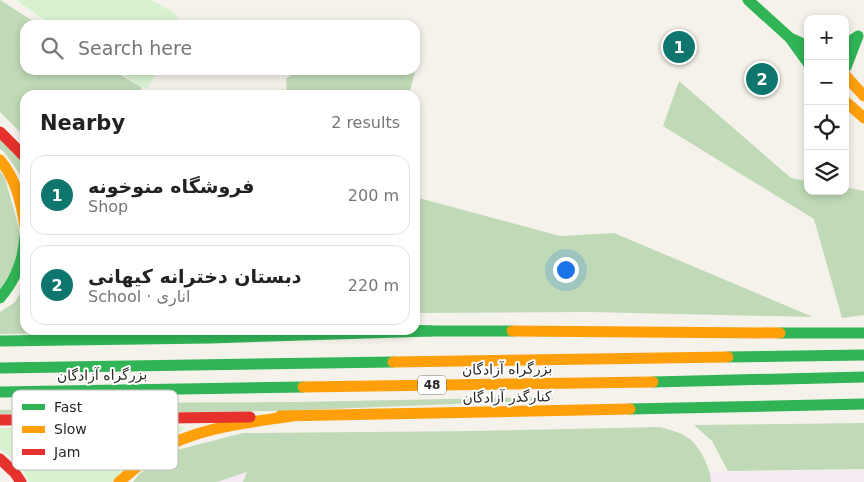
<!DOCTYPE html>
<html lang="en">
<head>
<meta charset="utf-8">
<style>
	:root { --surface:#fff; --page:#f6f6f6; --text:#222; --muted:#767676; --line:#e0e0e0; --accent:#0f766e }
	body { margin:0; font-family:"DejaVu Sans",Cairo,sans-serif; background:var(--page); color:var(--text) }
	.controls { position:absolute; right:15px; top:15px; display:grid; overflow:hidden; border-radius:10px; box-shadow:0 2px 8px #0003 }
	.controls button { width:45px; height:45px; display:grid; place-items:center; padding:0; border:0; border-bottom:1px solid var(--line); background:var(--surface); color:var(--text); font:25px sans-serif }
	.you { position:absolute; left:565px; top:269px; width:18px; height:18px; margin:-12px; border:4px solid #fff; border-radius:50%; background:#1a73e8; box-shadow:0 0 0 8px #1a73e833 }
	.badge { display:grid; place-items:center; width:32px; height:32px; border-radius:50%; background:var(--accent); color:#fff; font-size:16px; font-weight:700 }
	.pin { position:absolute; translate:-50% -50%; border:2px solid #fff; box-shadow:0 1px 5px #0006 }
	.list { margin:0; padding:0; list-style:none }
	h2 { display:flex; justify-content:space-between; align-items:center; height:65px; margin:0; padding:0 20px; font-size:21px }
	h2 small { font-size:16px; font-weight:400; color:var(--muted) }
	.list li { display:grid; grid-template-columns:32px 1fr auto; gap:15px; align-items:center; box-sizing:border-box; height:80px; margin:0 10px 10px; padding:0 10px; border:1px solid var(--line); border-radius:15px }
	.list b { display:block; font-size:19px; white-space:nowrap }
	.list p { margin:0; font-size:16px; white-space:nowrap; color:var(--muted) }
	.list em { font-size:16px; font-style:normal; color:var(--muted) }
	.icon { flex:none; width:28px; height:28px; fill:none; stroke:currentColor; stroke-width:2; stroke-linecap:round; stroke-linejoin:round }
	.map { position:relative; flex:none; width:864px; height:482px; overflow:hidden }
	.search { position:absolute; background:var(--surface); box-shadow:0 2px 8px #0003; left:20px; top:20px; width:400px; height:55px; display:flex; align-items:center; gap:12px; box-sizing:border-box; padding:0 18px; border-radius:15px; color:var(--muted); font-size:19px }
	.panel { position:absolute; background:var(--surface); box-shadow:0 2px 8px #0003; left:20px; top:90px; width:400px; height:245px; border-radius:15px }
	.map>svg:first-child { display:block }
	.commercial { fill:#f4ebf2 }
	.green { fill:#d8f2d0 }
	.forest { fill:#c0dab7 }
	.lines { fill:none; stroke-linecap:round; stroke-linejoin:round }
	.fast { stroke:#30b455; stroke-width:11 }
	.slow { stroke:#ff9f0a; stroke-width:11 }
	.jam { stroke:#e5322d; stroke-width:11 }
	.labels { text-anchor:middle; stroke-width:4; stroke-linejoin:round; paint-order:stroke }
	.shield { fill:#fff; stroke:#696865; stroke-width:1 }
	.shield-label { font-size:12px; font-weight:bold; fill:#292723 }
	.street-label { font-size:14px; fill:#292723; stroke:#fff }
	.key { fill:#fff; stroke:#bfbebd; stroke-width:1 }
	.key-label { font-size:14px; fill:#292723 }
</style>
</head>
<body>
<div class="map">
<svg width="864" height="482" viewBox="0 0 864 482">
	<rect width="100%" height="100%" fill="#f5f2eb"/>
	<polygon class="commercial" points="864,470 864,482 217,482 248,472 709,472"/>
	<g class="green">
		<polygon points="16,0 151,0 174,12 181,24 52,25"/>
		<polygon points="116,70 159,70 147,88 141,87"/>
		<path d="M181,426L184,429L112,482H29C22,467 14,459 0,449V428Z"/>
	</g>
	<g class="forest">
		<polygon points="0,0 39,25 25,25 25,70 112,70 141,87 141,95 25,95 25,137 0,112"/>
		<polygon points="415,58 418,59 409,95 287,95 286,79 297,70 415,70"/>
		<polygon points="679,81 791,178 808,181 808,191 845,191 845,187 864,191 864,315 842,318 814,219 663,126"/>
		<polygon points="0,138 25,162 25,181 4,152 0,149"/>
		<polygon points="0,171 5,178 21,236 13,268 0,289"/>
		<polygon points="415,197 560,236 614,233 813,317 589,312 415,313"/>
		<polygon points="25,285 25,330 280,330 0,334 0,312 15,302"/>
		<polygon points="553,397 552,400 281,411 0,414 0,410 76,408 94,403 296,402"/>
		<polygon points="864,423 864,469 728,471 712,441 694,425"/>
		<path d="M661,427C669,430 680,432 687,437C698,443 712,470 711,482H243L247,472L217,482H133L139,474L177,450L243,433L475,431Z"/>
	</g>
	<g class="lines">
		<g class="fast">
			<polyline points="748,0 790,38"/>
			<polyline points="845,45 858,36 846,67"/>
			<polyline points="808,46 790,38 808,63"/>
			<path d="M0,298C16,279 23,261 25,236"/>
			<polyline points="409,330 431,331"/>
			<polyline points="780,333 864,333"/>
			<polyline points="0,341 210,338 431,331 512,331"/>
			<polyline points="728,357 864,355"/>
			<polyline points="0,368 393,362"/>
			<polyline points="653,382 864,377"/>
			<polyline points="0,392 303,387"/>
			<polyline points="630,409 864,404"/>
		</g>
		<g class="slow">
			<polyline points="845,75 864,96"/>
			<polyline points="845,101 864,118"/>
			<path d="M0,160C16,179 21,202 25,226"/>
			<polyline points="512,331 780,333"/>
			<polyline points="393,362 728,357"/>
			<polyline points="303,387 653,382"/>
			<polyline points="280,416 630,409"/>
			<path d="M119,482C132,471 144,460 158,451C198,427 247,423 292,416"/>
		</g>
		<g class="jam">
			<polyline points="0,132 25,157"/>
			<polyline points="0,420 250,417"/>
			<polyline points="0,459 15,473 21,482"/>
		</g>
	</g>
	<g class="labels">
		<rect class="shield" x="418" y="375.5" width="28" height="19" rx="4"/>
		<g class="shield-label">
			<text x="432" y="389">48</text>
		</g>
		<g class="street-label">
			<text transform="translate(507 369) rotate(-1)" y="5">بزرگراه آزادگان</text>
			<text transform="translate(102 375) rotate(-1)" y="5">بزرگراه آزادگان</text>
			<text transform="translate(507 397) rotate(-1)" y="5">کنارگذر آزادگان</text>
		</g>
	</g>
	<rect x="12" y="390" width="166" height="80" rx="8" class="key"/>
	<rect x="22" y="404" width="23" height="6" fill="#30b455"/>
	<rect x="22" y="426" width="23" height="7" fill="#ff9f0a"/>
	<rect x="22" y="449" width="23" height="6" fill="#e5322d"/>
	<g class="key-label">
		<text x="54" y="412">Fast</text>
		<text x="54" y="434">Slow</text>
		<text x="54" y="457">Jam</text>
	</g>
</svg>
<div class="controls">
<button>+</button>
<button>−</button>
<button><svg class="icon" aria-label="locate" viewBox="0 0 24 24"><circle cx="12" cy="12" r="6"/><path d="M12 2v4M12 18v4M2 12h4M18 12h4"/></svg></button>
<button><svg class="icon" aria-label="layers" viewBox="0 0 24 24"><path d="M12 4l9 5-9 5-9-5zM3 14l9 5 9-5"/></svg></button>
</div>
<div class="you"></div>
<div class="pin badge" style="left:679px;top:47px">1</div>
<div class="pin badge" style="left:762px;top:79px">2</div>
<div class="search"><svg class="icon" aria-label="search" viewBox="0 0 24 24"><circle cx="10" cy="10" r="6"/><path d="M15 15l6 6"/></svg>Search here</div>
<section class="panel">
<h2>Nearby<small>2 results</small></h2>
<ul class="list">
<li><span class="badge">1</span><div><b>فروشگاه منوخونه</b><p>Shop</p></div><em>200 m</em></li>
<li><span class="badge">2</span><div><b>دبستان دخترانه کیهانی</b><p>School · اناری</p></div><em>220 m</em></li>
</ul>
</section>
</div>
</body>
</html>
